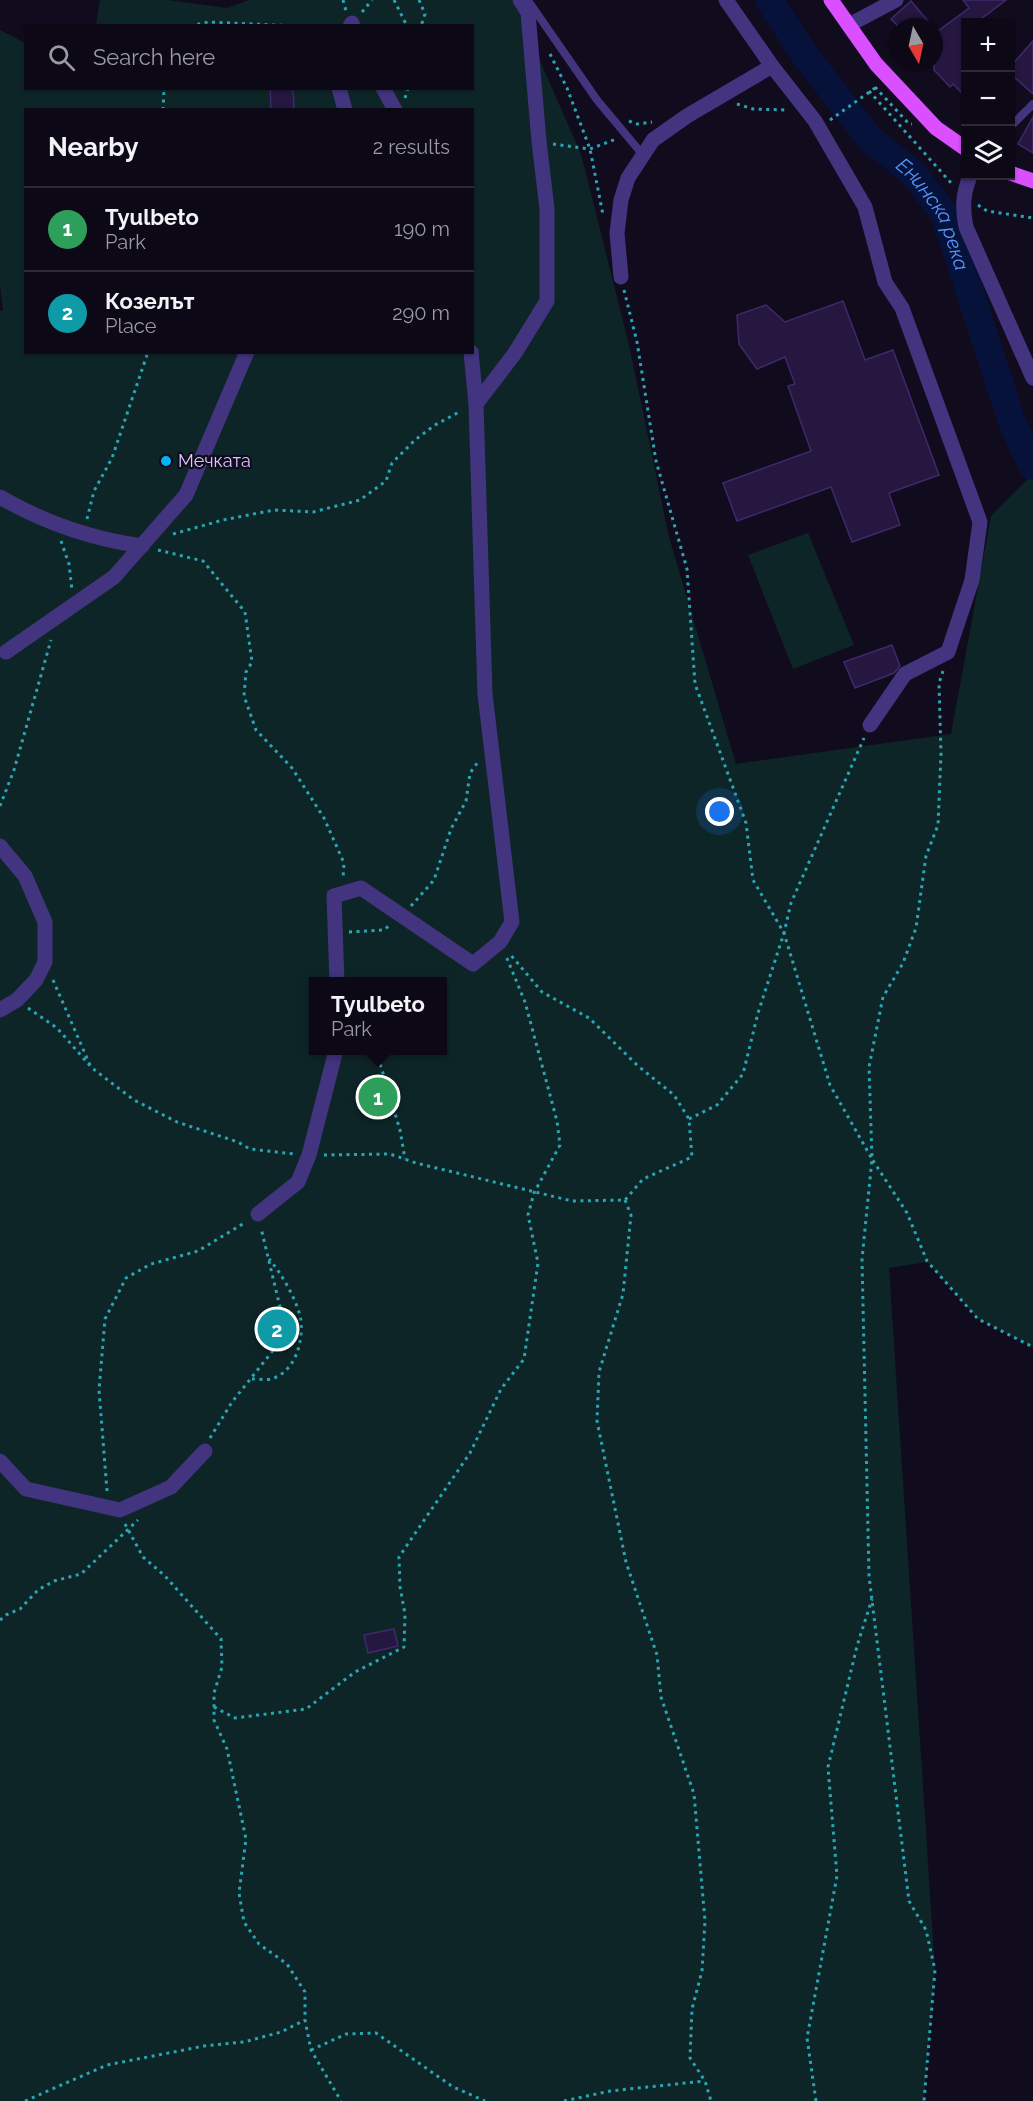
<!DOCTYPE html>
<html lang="en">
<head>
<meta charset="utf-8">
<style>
	:root { --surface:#0d0816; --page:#16111f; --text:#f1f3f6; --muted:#9a9aa1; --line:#2d2935; --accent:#0b8043 }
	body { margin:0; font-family:Raleway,sans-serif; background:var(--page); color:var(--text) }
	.controls { position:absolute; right:18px; top:18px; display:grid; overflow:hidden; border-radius:0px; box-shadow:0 2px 4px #0004 }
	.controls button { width:54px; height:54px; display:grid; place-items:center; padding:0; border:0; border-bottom:2px solid var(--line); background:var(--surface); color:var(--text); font:30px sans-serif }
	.compass { position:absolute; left:889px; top:18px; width:54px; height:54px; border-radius:50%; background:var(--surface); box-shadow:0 2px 4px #0004; rotate:171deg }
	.you { position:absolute; left:720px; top:812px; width:21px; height:21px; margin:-15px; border:4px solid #fff; border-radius:50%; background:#1a73e8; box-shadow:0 0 0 9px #1a73e833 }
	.badge { display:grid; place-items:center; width:39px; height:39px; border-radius:50%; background:var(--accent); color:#fff; font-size:20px; font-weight:700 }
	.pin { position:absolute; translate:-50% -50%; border:3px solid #fff; box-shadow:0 2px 6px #0006 }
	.popup { position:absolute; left:309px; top:977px; width:138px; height:78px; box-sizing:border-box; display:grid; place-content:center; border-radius:0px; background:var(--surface); filter:drop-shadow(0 2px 4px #0005); font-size:20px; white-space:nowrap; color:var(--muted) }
	.popup b { font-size:22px; color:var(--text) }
	.popup::after { content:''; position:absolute; left:50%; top:100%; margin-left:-12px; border:12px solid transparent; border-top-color:var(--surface) }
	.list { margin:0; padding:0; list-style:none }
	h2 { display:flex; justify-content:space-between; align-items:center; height:78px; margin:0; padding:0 24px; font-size:26px }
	h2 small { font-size:20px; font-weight:400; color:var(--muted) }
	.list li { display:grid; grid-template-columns:39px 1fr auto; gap:18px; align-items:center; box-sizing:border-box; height:84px; padding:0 24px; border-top:2px solid var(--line) }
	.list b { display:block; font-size:22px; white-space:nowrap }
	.list p { margin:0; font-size:20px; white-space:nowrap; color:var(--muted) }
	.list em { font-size:20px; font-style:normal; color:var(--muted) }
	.icon { flex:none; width:33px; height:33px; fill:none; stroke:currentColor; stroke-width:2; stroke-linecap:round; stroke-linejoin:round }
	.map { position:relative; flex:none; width:1033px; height:2101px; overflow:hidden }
	.search { position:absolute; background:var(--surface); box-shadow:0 2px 4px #0004; left:24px; top:24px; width:450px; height:66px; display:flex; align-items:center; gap:15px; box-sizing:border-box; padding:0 21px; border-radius:0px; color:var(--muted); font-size:22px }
	.panel { position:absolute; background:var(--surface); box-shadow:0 2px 4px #0004; left:24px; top:108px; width:450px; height:246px; border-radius:0px }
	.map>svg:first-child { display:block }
	.green { fill:#0e2528; fill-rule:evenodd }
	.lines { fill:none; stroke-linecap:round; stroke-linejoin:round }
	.river { stroke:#07123b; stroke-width:28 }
	.building { fill:#251740; stroke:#40286c; stroke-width:1.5 }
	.path { stroke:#29a5b3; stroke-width:3; stroke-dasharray:3 4.5; stroke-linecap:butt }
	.lane { stroke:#43347f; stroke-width:8 }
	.street { stroke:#43347f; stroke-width:15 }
	.primary { stroke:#da4fff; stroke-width:15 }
	.poi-dot { fill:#00b4f3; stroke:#110b1e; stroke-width:2 }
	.labels { text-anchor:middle; stroke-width:4.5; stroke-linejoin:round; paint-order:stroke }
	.poi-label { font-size:18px; fill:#d7c8ff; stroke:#110b1e; text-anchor:start }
	.water-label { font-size:20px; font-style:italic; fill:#5696ff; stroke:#110b1e }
</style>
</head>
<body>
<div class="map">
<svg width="1033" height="2101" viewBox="0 0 1033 2101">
	<rect width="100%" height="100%" fill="#110b1e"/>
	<g class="green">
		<path d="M100,0H168L227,8L249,0H511L519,13L581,154L629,345L669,537L736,764L951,734L991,516L1033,474V1347L978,1319L927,1262L889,1268L935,1970L924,2101H0V311H3L0,284V30L25,43L26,88H472V26L96,25ZM26,110H472V352H26ZM314,982H442V1050H314Z"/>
		<polygon points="808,533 854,645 793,669 748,555"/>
	</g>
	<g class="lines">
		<path class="river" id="s1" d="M769,0L807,58L870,139L914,174L945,215L1013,425L1033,466"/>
	</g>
	<g class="building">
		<polygon points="963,0 1006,0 977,22 966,22 966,97 953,84 950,87 934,70 934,34 969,8"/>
		<polygon points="911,1 933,27 899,27 891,19"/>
		<polygon points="1033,41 1033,94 1011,74 1011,66"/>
		<polygon points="270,88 293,88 294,110 271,110"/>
		<polygon points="1033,117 1033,153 1018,144"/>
		<polygon points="843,301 865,360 893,350 939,475 889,493 900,525 852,542 831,487 737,521 723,483 811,451 788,386 795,384 785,357 757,369 739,344 737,315 766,305 785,322"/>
		<polygon points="892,645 900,666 894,673 855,688 844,662"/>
		<polygon points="394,1629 398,1646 368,1653 364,1635"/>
	</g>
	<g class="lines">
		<g class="path">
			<polyline points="343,0 346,11"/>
			<polyline points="394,0 407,26"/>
			<polyline points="419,0 425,14 421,26"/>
			<polyline points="362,12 372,0"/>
			<polyline points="190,26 208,22 297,26"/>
			<polyline points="550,54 567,88 590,149 603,215"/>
			<polyline points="875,87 909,124 912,124"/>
			<polyline points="869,91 952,184"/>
			<polyline points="405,98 408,88"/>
			<polyline points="737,104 753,109 787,110"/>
			<polyline points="163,110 164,88"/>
			<polyline points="830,120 875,88"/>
			<polyline points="629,121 637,124 652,122"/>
			<polyline points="553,144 590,149 616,139"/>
			<polyline points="978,205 987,211 1033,218"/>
			<polyline points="624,290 637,342 656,461 687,569 695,684 746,823 753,880 784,933 830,1085 872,1159 862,1259 869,1576 909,1901 926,1930 935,1970 924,2101"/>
			<polyline points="87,519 94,491 112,458 148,352"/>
			<polyline points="173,534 223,520 274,510 313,512 360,500 386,481 392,463 415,440 435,425 461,411"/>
			<polyline points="61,541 69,564 72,590"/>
			<polyline points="158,550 203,561 245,612 252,662 246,672 244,696 256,730 292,768 324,818 344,863 343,878"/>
			<polyline points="943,671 939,683 941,754 938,825 926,856 916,928 903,963 883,997 869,1067 872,1159 907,1213 927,1261 978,1319 1033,1347"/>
			<polyline points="0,806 14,770 51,640"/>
			<polyline points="411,906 434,880 451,829 466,801 470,773 478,762"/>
			<polyline points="349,932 384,930 391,924"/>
			<polyline points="53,980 90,1065"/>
			<polyline points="28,1008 57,1028 92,1068 134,1100 177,1122 238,1142 250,1149 294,1154"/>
			<polyline points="376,1050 400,1130 405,1159"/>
			<polyline points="689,1119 717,1105 743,1074 758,1013 784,933 791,903 864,738"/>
			<polyline points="324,1155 390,1154 416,1163 572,1201 625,1200 643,1179 692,1157 689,1119 674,1095 638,1066 589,1018 542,992 509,953"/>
			<polyline points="625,1200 631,1215 623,1294 599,1372 597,1421 626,1562 657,1655 661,1697 694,1794 705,1921 702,1971 692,2009 690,2058 705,2081 711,2101"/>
			<path d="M252,1379C258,1379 266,1380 271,1379C295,1372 303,1343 301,1321C299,1304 281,1272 269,1259"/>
			<polyline points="210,1438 232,1402 275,1348 287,1336 261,1228"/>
			<polyline points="107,1491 99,1390 105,1319 126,1278 151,1264 198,1251 246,1222"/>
			<polyline points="125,1524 143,1557 165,1576 221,1639 222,1667 214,1693 214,1720 227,1749 246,1839 239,1893 244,1922 259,1944 287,1964 305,1992 305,2020 311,2050 341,2101"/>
			<polyline points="0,1620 6,1615 20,1609 38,1590 54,1581 81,1574 138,1520"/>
			<polyline points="214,1707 235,1718 306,1709 355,1672 404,1647 405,1614 400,1587 399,1557 470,1453 501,1389 524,1359 538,1263 528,1215 534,1193 560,1145 557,1121 525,1002 506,956"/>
			<polyline points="311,2050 346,2034 376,2033 453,2087 485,2101"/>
			<polyline points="25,2101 107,2065 204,2046 244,2042 281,2032 305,2020"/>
			<polyline points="564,2101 610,2091 705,2081"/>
			<polyline points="816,2101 807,2038 837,1876 828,1767 857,1646 872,1599"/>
		</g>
		<g class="lane">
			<polyline points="529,2 597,100 643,155"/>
			<polyline points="1010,127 1033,104"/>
		</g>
		<g class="street">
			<polyline points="726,0 772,66 815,121 865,207 885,282 902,308 980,522 972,580 948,652 905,674 870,725"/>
			<polyline points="849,25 896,0"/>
			<polyline points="350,26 352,23 353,26"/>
			<polyline points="339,88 345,110"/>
			<polyline points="383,88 395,110"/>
			<path d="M970,176C963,194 962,207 966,227L1033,378"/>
			<polyline points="621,277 617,233 621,200 628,178 653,140 687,116 772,66"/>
			<polyline points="476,404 515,353 547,301 547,209 539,141 528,13 520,0"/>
			<path d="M0,497C43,522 93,539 142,546"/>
			<polyline points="6,652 114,577 186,495 247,352"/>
			<polyline points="0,846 25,876 45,922 45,962 36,980 17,1000 0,1010"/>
			<polyline points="337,982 334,896 361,888 473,964 500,942 512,922 485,694 476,404 471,352"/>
			<polyline points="258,1214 298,1182 309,1155 336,1050"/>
			<polyline points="0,1461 26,1489 120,1510 171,1487 205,1451"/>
		</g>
		<g class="primary">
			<polyline points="831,0 876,64 936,128 966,149"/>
			<polyline points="1010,173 1033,181"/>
		</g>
	</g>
	<circle class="poi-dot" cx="166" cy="461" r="6"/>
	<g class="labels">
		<g class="poi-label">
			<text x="178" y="467">Мечката</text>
		</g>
		<g class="water-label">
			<text dy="7" stroke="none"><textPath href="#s1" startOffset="273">Енинска река</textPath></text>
		</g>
	</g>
</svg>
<div class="controls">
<button>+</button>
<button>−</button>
<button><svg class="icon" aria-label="layers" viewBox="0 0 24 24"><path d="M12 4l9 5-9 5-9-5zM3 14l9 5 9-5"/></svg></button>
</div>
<svg class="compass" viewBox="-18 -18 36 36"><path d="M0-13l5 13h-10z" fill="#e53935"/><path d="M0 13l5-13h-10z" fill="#9a9aa1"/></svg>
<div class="you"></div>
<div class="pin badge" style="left:378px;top:1097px;background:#2e9e5b">1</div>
<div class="popup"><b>Tyulbeto</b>Park</div>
<div class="pin badge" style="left:277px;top:1329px;background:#0f9aa8">2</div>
<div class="search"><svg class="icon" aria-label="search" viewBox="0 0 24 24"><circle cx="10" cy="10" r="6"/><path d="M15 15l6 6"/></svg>Search here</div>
<section class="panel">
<h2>Nearby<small>2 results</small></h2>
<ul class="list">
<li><span class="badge" style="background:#2e9e5b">1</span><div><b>Tyulbeto</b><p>Park</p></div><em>190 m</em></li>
<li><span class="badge" style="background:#0f9aa8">2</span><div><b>Козелът</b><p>Place</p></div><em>290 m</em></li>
</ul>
</section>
</div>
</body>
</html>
